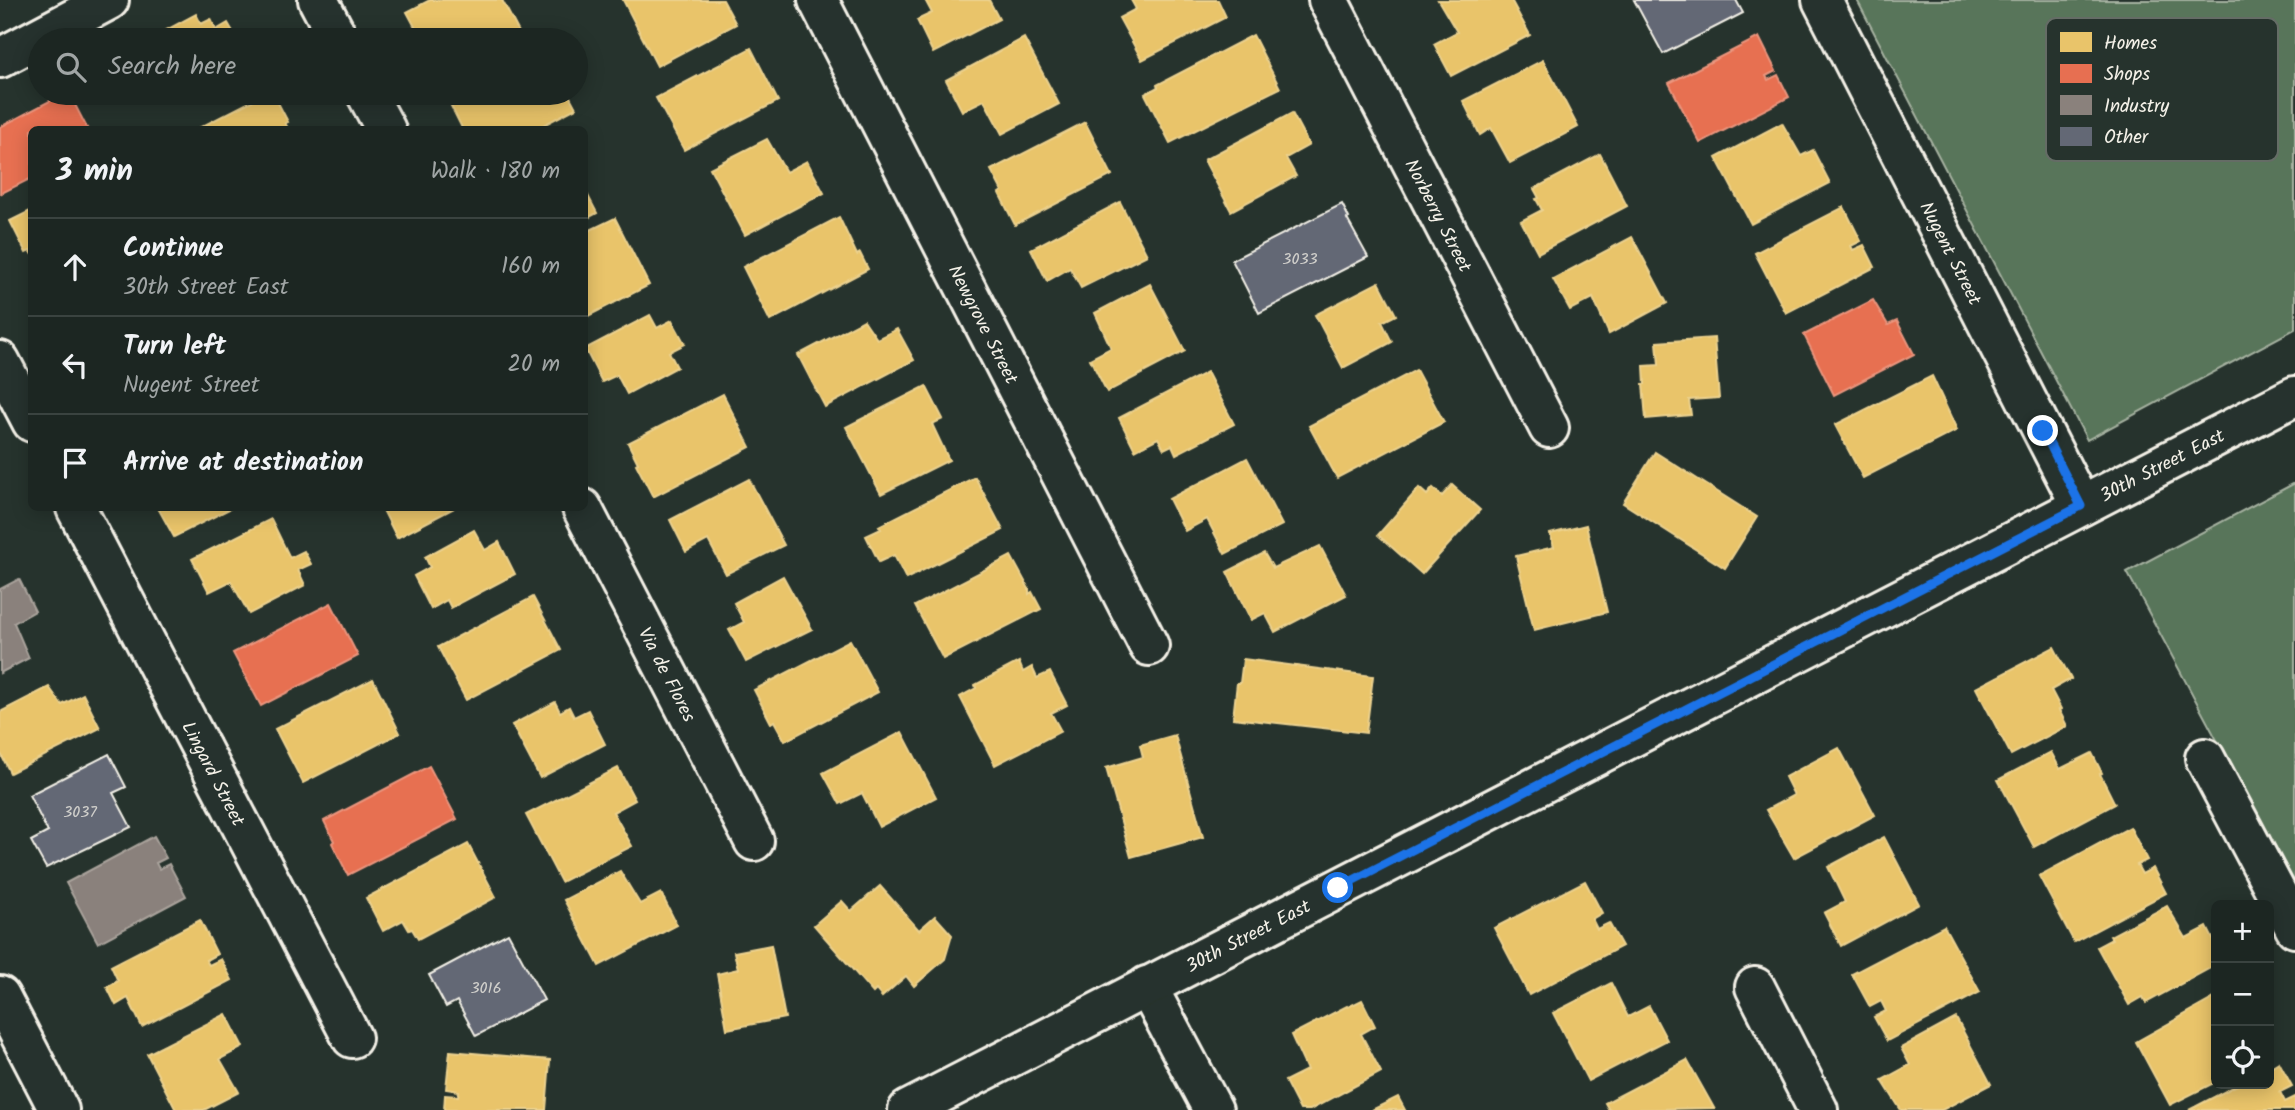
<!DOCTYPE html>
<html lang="en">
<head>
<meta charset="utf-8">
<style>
	:root { --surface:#1c2622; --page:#252e2a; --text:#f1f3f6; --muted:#a0a5a5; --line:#3a4340 }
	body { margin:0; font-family:Kalam,sans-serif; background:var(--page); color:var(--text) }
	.controls { position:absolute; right:21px; bottom:21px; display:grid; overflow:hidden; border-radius:10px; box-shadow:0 4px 18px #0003 }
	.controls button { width:63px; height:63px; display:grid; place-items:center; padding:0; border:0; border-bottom:2px solid var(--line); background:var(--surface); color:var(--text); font:35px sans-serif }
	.stop { position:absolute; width:21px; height:21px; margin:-16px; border:5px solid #1a73e8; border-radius:50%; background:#fff }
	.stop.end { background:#1a73e8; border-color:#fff; box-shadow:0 2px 7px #0008 }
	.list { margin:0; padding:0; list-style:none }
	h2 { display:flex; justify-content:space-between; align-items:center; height:91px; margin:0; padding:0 28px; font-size:30px }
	h2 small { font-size:23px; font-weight:400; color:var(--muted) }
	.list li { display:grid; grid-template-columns:46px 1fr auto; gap:21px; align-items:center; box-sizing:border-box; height:98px; padding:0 28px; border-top:2px solid var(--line) }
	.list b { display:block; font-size:26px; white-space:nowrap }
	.list p { margin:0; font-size:23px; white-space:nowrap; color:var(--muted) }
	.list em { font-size:23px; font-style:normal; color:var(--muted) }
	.icon { flex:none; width:38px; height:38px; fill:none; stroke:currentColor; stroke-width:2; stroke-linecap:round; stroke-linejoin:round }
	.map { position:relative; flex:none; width:2295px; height:1110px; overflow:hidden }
	.search { position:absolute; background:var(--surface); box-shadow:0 4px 18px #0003; left:28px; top:28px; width:560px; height:77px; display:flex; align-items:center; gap:18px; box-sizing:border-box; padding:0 24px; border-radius:38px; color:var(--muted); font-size:26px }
	.panel { position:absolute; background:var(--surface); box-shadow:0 4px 18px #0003; left:28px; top:126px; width:560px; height:385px; border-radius:10px }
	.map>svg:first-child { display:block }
	.green { fill:#59745a; stroke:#a6b2a1; stroke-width:2 }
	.homes { fill:#e9c46a; stroke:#ecd290; stroke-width:2 }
	.shops { fill:#e76f51; stroke:#eb967e; stroke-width:2 }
	.industry { fill:#8a817c; stroke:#aaa39c; stroke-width:2 }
	.building { fill:#636875; stroke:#f4f1e8; stroke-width:2 }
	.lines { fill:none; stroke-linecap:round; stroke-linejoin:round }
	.street-casing { stroke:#f4f1e8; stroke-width:44 }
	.secondary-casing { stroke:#f4f1e8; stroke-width:44 }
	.street { stroke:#26332d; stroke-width:38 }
	.secondary { stroke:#26332d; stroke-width:38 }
	.route { stroke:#1a73e8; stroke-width:9 }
	.labels { text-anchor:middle; stroke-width:7; stroke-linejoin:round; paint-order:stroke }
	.number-label { font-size:16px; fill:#d0cfcb }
	.street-label { font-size:19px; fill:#f4f1e8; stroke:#26332d }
	.key { fill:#26332d; stroke:#646c65; stroke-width:2 }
	.key-label { font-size:19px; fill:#f4f1e8 }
</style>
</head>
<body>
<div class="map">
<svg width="2295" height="1110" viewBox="0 0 2295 1110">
	<rect width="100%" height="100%" fill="#26332d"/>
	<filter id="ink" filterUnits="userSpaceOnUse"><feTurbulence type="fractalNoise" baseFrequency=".0143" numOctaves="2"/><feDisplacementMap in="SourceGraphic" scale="14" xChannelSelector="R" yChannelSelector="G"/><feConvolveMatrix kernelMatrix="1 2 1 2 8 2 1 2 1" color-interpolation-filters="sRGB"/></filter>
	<g filter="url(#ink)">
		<g class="green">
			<polygon points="1857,0 2295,0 2295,329 2087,440"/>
			<polygon points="2295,483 2295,886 2127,572"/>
		</g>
		<g class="homes">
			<polygon points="430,0 502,0 522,38 518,40 422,40 407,12"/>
			<polygon points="623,0 723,0 736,24 657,66"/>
			<polygon points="925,0 989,0 999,19 933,53 917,20 932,13"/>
			<polygon points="1131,0 1218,0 1226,17 1142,60 1119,18 1136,9"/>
			<polygon points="1438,0 1511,0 1530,35 1451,76 1434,44 1457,32"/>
			<polygon points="196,14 201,24 211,19 216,30 228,23 238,40 155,40 153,37"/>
			<polygon points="1253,35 1280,88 1170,143 1145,94 1158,87 1157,85"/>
			<polygon points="1024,38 1059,104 1002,134 984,100 962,111 946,80"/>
			<polygon points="751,48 778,101 684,150 656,98"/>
			<polygon points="1543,60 1578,127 1510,163 1491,128 1480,135 1463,101"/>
			<polygon points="267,93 273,93 288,122 285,123 289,130 195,130"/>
			<polygon points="476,93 568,93 576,108 534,130 463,130 451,106"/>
			<polygon points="1292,113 1309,145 1286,158 1296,176 1231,211 1204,160"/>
			<polygon points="1085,122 1112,175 1015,225 999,193 1002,191 991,170"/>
			<polygon points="1782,123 1801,156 1813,150 1830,183 1751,224 1716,158"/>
			<polygon points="767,139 786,172 807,161 824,193 745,235 710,168"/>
			<polygon points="1600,154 1627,206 1538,253 1521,221 1542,210 1536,199 1539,198 1534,189"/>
			<polygon points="584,188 597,213 584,220"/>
			<polygon points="1120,202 1147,255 1081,288 1070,268 1047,281 1031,249"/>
			<polygon points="1844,207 1861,241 1851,246 1853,250 1864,245 1875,267 1786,313 1755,253"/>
			<polygon points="32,210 32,255 30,251 26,253 10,221"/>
			<polygon points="839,217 857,255 860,253 868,269 770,321 743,267"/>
			<polygon points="615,218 649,285 584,318 584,233"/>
			<polygon points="1632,237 1667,303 1609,334 1593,298 1570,310 1553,279"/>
			<polygon points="1379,282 1396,315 1382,322 1392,342 1343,368 1315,315"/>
			<polygon points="1150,284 1185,351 1107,392 1090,359 1111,348 1095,313"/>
			<polygon points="650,315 657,328 672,320 685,344 669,352 677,367 627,394 617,375 602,382 585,349"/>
			<polygon points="864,320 877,339 897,329 914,360 825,407 798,355"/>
			<polygon points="1714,338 1719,398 1689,400 1691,415 1646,419 1643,384 1645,384 1644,366 1659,365 1657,342"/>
			<polygon points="1416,370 1444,422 1337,478 1309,426"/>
			<polygon points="1207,372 1234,424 1176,454 1172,445 1164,449 1158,438 1135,450 1119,418"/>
			<polygon points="1932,376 1957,430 1863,478 1835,425"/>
			<polygon points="926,386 943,419 932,424 949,460 881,494 846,427"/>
			<polygon points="723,394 750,447 653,497 636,464 638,463 628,443"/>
			<polygon points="1655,452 1757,517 1725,568 1623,503"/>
			<polygon points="1247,458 1282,525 1225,554 1207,519 1185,531 1169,499"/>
			<polygon points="975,477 1003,530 906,579 894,555 879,562 866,536 881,529 879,526"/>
			<polygon points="749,479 784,545 726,574 708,540 686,552 670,520"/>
			<polygon points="1452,485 1480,510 1422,574 1378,535 1419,488 1427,495 1433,488 1442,496"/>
			<polygon points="158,508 231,508 174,537"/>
			<polygon points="382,508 454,508 397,538"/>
			<polygon points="271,519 290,558 304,551 311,564 298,570 305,585 249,614 231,581 209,592 192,559"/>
			<polygon points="1586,525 1607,612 1534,630 1516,556 1554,547 1550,534"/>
			<polygon points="474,530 485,550 499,542 515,574 451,608 447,600 431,609 414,576 430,567 425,557"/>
			<polygon points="1320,546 1346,595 1275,632 1265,613 1251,620 1227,572 1264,553 1273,568"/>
			<polygon points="1011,556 1029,589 1029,594 1032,592 1041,609 943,659 915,606"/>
			<polygon points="783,576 812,629 746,662 729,630 744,622 734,603"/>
			<polygon points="533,597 561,650 466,700 438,647"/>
			<polygon points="850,640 878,692 785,741 774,721 771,723 754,690"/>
			<polygon points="2054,647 2071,679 2051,690 2061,709 2059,710 2067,726 2011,755 1976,688"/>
			<polygon points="1243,659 1373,676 1366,733 1233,718 1237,683 1240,683"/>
			<polygon points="1019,662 1023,672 1032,667 1037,678 1050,672 1067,705 1051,713 1061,731 995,765 960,697 976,688 975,685"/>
			<polygon points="373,679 400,733 303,783 275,729"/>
			<polygon points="49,687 62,705 83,694 100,728 10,773 0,752 0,712"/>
			<polygon points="555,702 560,712 569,707 574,717 588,710 605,744 540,778 512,725"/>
			<polygon points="902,732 936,797 879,827 862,793 840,804 823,773"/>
			<polygon points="1175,735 1203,837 1131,857 1106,768 1143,757 1140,745"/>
			<polygon points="1839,748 1875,815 1794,858 1766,810 1794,795 1785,777"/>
			<polygon points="2051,752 2060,769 2092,753 2102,773 2100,774 2115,804 2034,847 1998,780"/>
			<polygon points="618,768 635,800 613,812 632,846 561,882 526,815"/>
			<polygon points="2130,827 2147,860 2137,865 2142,874 2153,868 2166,893 2074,942 2039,876"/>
			<polygon points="1884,837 1919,904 1841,946 1824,913 1845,902 1828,867"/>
			<polygon points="468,844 496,897 418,939 412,929 409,930 403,920 383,931 366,898"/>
			<polygon points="620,871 640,904 661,893 677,925 599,966 564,900"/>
			<polygon points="1585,881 1602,913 1592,919 1597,929 1609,923 1622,946 1529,995 1494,928"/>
			<polygon points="880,886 919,930 935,916 952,935 945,959 914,986 906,976 882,997 876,990 873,993 814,925 842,901 851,911"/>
			<polygon points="2167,906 2186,938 2207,927 2216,945 2216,965 2146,1003 2143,997 2129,1005 2097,947 2112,939 2110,936"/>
			<polygon points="200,920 217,954 206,960 209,965 221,959 232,980 142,1027 128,998 116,1005 107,987 118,981 111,966"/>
			<polygon points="1944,926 1980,992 1887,1041 1874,1017 1886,1011 1881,1001 1870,1007 1852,974"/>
			<polygon points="771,945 785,1018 727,1029 717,974 738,969 734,952"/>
			<polygon points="1611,983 1628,1017 1649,1006 1667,1040 1588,1081 1553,1013"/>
			<polygon points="2216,997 2216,1082 2170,1105 2136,1042"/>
			<polygon points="1362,1000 1375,1026 1361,1034 1381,1072 1310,1110 1300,1110 1285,1081 1307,1070 1291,1035 1347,1006 1348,1007"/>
			<polygon points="226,1014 243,1047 220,1059 239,1092 204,1110 176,1110 147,1054"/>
			<polygon points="1956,1018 1991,1084 1942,1110 1901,1110 1882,1080 1910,1065 1901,1048"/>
			<polygon points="450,1051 550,1060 546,1110 444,1110 445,1095 458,1096 459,1091 446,1089"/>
			<polygon points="1687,1060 1714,1108 1609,1110 1605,1103"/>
			<polygon points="2279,1062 2292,1086 2280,1092 2285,1102 2295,1097 2295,1110 2189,1110 2239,1084 2269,1084 2269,1068"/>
			<polygon points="1398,1097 1405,1110 1372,1110"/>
		</g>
		<g class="shops">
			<polygon points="1759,37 1776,71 1766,76 1768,80 1778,75 1789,97 1700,143 1669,83"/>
			<polygon points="65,93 69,93 88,130 32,130 32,178 0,194 0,127"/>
			<polygon points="1873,300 1888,325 1897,321 1914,354 1834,395 1804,335"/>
			<polygon points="331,603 358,656 261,706 233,653"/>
			<polygon points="429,766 457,819 348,875 332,843 334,841 324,821"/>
		</g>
		<g class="industry">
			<polygon points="19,579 35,611 14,623 29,658 0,673 0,589"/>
			<polygon points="154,836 166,858 156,863 159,869 169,864 186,896 98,943 66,883"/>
		</g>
		<g class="building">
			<polygon points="1634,0 1736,0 1743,13 1663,54"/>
			<polygon points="1342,204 1349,218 1347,219 1368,257 1259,313 1232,260"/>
			<polygon points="109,754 126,787 113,793 131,827 46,868 31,841 48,832 29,795"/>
			<polygon points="508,933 544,1000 476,1036 457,1001 446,1007 429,975"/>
		</g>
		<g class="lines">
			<g class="street-casing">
				<g id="street">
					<polyline points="318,0 339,40"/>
					<path id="s1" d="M818,0L1149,646"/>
					<path id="s2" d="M1328,0L1549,428"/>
					<path id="s3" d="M1822,0L2081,506"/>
					<polyline points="0,58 109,0"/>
					<polyline points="366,93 386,130"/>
					<polyline points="0,361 32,422"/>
					<path id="s4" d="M76,508L352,1038"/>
					<path id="s5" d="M582,508L754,841"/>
					<polyline points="2205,758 2295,928"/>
					<polyline points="1147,986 1213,1110"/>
					<polyline points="1755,987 1818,1110"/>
				</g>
			</g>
			<g class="secondary-casing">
				<g id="secondary">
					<polyline points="0,996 59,1110"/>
					<path id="s6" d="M908,1110L2295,396"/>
				</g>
			</g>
			<use href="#street" class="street"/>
			<use href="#secondary" class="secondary"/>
		</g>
	</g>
	<g class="lines" filter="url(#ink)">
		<polyline class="route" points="1338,888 2081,506 2043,431"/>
	</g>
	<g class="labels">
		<g class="number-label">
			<text x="1300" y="264">3033</text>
			<text x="80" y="817">3037</text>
			<text x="486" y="993">3016</text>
		</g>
		<g class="street-label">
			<text dy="7" stroke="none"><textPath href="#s2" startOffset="242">Norberry Street</textPath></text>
			<text dy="7" stroke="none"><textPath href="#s3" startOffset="284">Nugent Street</textPath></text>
			<text dy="7" stroke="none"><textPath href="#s1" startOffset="364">Newgrove Street</textPath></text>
			<text dy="7" stroke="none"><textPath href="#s6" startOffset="1410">30th Street East</textPath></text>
			<text dy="7" stroke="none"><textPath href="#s5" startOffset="187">Via de Flores</textPath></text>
			<text dy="7" stroke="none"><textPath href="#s4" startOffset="299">Lingard Street</textPath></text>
			<text dy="7" stroke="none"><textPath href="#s6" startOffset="382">30th Street East</textPath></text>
		</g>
	</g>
	<rect x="2046" y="18" width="232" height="143" rx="10" class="key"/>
	<rect x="2060" y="32" width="32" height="20" fill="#e9c46a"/>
	<rect x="2060" y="64" width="32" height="19" fill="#e76f51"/>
	<rect x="2060" y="95" width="32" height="20" fill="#8a817c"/>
	<rect x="2060" y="127" width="32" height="19" fill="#636875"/>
	<g class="key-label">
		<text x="2104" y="49">Homes</text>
		<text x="2104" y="80">Shops</text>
		<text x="2104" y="112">Industry</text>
		<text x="2104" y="143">Other</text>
	</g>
</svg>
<div class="controls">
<button>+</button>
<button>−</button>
<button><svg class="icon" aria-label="locate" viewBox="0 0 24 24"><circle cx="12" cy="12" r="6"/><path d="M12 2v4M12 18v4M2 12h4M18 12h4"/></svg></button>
</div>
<div class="stop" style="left:1338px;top:888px"></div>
<div class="stop end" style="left:2043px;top:431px"></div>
<div class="search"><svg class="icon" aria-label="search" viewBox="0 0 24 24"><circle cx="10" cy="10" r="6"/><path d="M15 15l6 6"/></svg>Search here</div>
<section class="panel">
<h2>3 min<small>Walk · 180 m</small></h2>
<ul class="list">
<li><svg class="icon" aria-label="ahead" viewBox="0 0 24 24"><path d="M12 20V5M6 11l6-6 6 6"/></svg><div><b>Continue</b><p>30th Street East</p></div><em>160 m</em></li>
<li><svg class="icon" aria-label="left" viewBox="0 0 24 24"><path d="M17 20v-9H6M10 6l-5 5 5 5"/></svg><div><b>Turn left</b><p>Nugent Street</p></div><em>20 m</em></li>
<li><svg class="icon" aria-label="arrive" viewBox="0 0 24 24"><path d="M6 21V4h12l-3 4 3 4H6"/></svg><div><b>Arrive at destination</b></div></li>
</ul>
</section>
</div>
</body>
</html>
